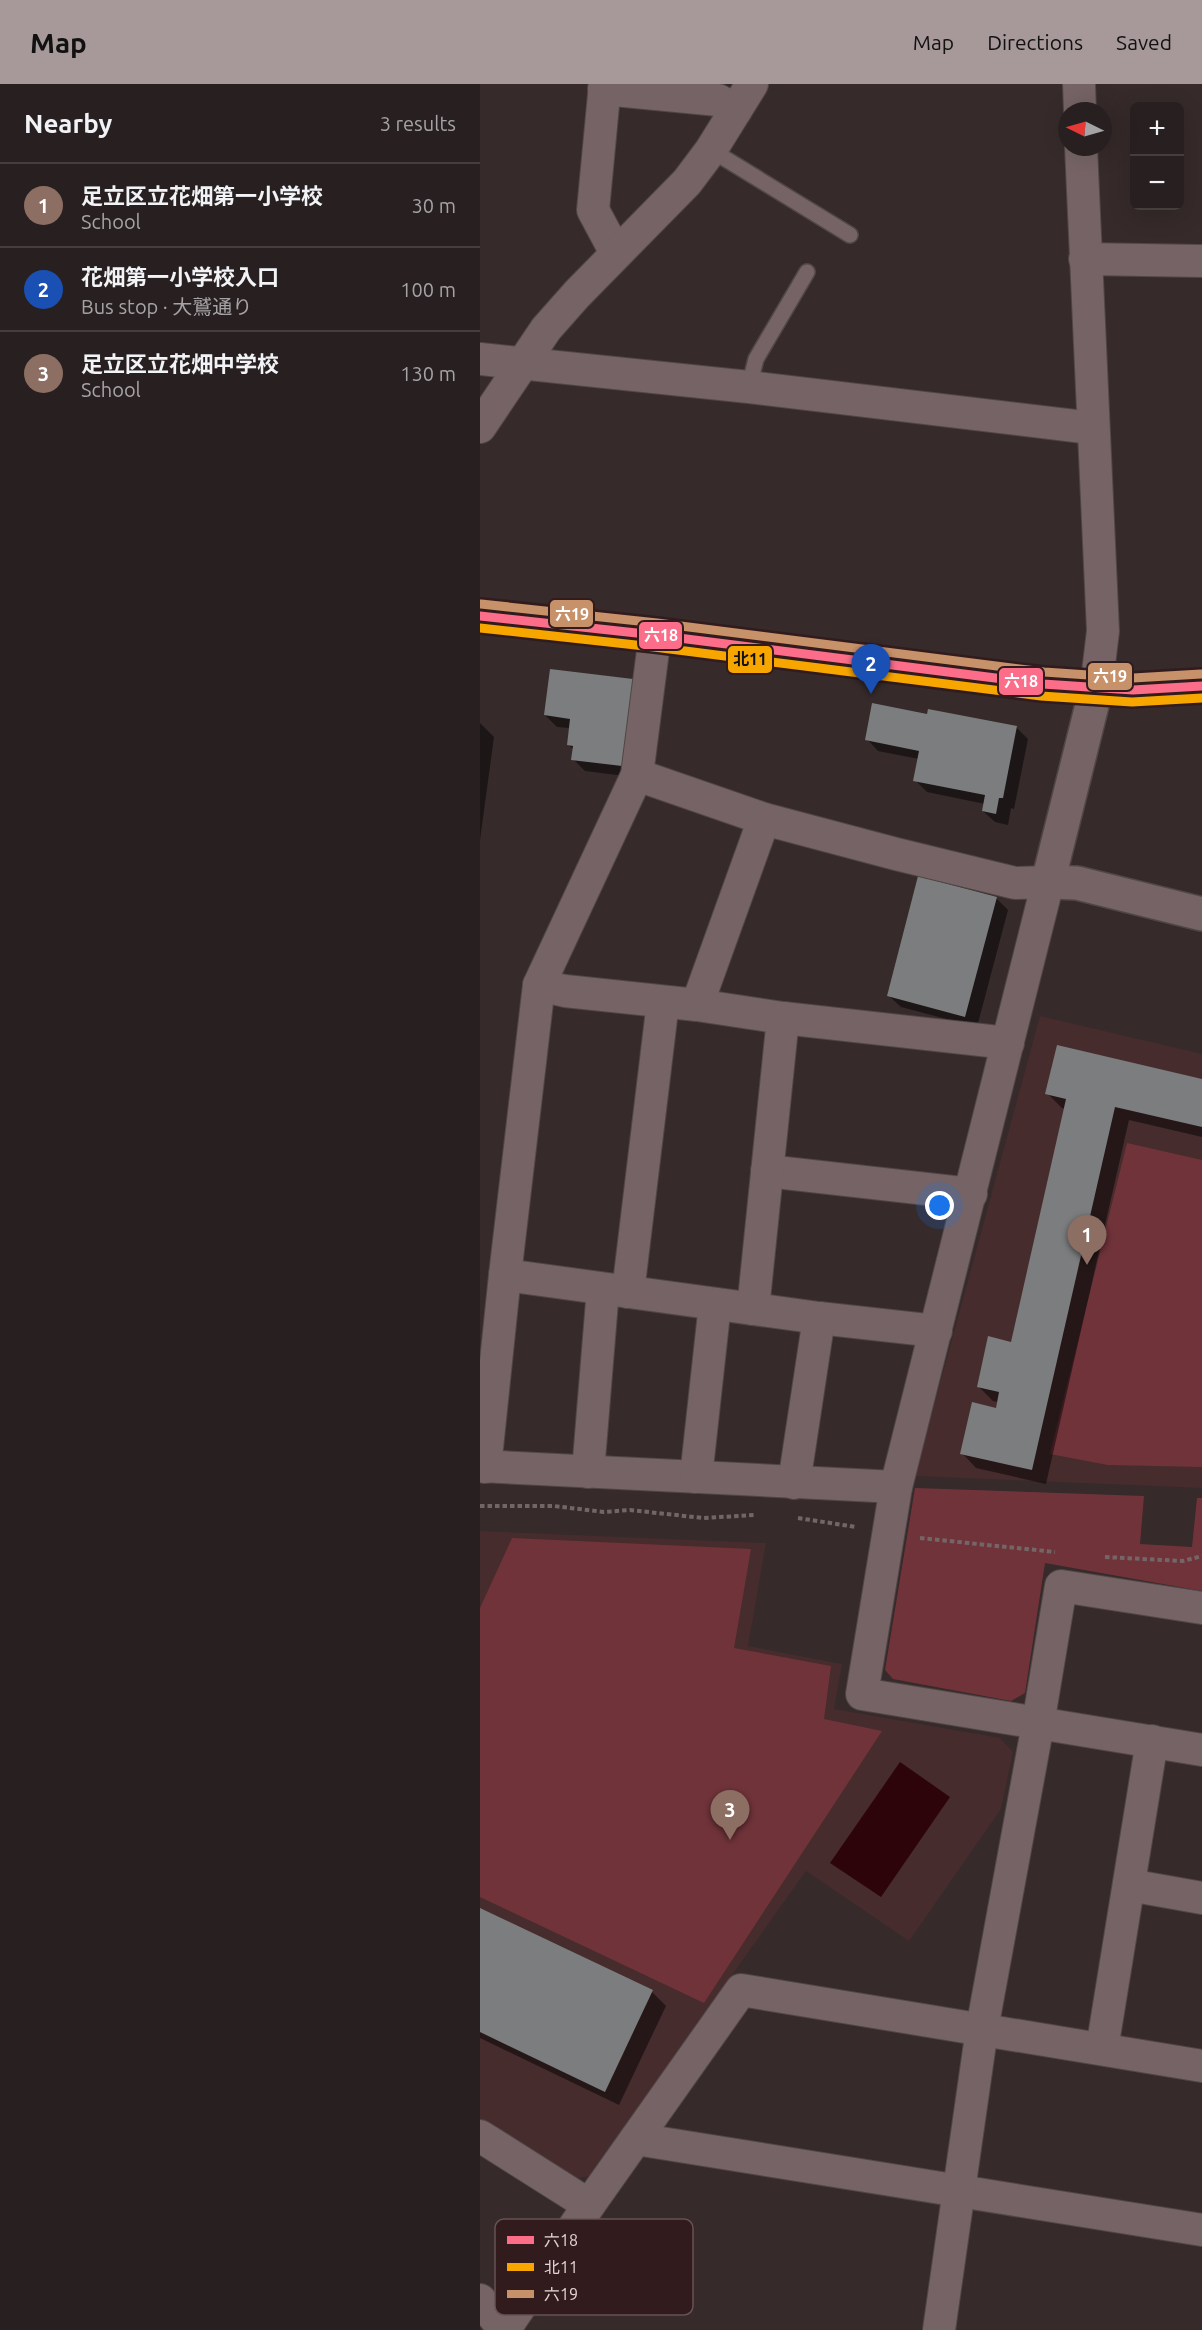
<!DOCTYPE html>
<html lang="en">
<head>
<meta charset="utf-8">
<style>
	:root { --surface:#282020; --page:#302829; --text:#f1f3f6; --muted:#a5a3a5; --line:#443e3e; --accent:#a79899 }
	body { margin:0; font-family:Ubuntu,"Noto Sans JP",sans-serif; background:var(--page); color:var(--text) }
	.controls { position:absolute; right:18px; top:18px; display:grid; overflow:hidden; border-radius:9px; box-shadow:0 6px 24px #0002 }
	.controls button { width:54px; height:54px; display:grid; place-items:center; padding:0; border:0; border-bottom:2px solid var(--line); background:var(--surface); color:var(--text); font:30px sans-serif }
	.compass { position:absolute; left:578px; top:18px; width:54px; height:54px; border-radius:50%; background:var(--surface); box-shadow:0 6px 24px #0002; rotate:275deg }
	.you { position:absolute; left:460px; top:1122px; width:21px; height:21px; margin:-15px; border:4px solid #fff; border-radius:50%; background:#1a73e8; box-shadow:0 0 0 9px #1a73e833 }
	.badge { display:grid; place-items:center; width:39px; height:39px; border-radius:50%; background:var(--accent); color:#fff; font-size:20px; font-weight:700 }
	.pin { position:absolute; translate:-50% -50px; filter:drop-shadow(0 2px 3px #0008) }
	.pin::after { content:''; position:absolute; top:32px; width:21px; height:18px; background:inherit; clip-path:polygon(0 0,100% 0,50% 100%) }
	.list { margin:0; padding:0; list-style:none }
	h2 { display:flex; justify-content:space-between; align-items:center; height:78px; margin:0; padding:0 24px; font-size:26px }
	h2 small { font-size:20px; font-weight:400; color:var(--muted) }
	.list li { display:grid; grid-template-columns:39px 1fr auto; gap:18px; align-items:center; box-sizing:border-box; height:84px; padding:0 24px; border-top:2px solid var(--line) }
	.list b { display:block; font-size:22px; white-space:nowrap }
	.list p { margin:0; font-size:20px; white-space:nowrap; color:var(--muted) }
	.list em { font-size:20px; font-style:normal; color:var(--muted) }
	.map { position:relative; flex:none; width:722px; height:2246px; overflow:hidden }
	header { display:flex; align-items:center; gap:36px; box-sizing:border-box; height:84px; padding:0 30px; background:var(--accent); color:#111 }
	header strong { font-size:28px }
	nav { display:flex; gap:33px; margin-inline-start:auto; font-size:21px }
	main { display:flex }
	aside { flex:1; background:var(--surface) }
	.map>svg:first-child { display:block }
	.built { fill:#472c2d }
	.green { fill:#70333a }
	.water { fill:#2c0409 }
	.shadow { fill:#0007 }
	.building { fill:#7c7d7f }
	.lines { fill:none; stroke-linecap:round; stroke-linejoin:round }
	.service-casing { stroke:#514646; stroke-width:18 }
	.minor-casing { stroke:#514646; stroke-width:34 }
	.tertiary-casing { stroke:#514646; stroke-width:36 }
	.path { stroke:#746667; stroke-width:4; stroke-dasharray:4.5 3; stroke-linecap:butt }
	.service { stroke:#756365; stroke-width:15 }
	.minor { stroke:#756365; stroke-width:32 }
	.tertiary { stroke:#756365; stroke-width:33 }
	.bus-1-casing { stroke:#311b1d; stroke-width:14 }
	.bus-2-casing { stroke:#311b1d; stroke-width:14 }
	.bus-3-casing { stroke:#311b1d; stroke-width:14 }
	.bus-1 { stroke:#fb6d88; stroke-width:9 }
	.bus-2 { stroke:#f7a600; stroke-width:9 }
	.bus-3 { stroke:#c7916a; stroke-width:9 }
	.key { fill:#311b1d; stroke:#675254; stroke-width:1.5 }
	.key-label { font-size:16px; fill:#e4d4d5 }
	.line-badge { stroke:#311b1d; stroke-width:2 }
	.badge-label { font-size:16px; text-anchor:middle; font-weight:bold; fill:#fff }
	.pale-badge-label { font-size:16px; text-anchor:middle; font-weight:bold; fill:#111 }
</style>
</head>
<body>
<header>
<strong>Map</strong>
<nav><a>Map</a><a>Directions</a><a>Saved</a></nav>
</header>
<main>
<aside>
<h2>Nearby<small>3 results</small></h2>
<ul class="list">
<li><span class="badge" style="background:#8d6e63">1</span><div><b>足立区立花畑第一小学校</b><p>School</p></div><em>30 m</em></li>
<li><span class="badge" style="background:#1a4fb4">2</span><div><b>花畑第一小学校入口</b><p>Bus stop · 大鷲通り</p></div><em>100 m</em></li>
<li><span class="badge" style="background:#8d6e63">3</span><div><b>足立区立花畑中学校</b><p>School</p></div><em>130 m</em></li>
</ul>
</aside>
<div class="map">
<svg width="722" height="2246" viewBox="0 0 722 2246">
	<rect width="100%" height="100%" fill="#362a2a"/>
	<g class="built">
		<polygon points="560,932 722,970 722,1404 435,1392"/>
		<polygon points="0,1447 286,1459 268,1562 362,1580 354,1625 520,1654 533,1668 521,1725 429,1857 326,1787 109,2092 92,2095 0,2036"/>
	</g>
	<g class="green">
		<polygon points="647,1059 722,1076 722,1383 628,1381 570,1370"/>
		<polygon points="435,1404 664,1412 660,1460 712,1463 717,1414 722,1414 722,1507 565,1479 545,1609 531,1617 413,1595 405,1586"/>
		<polygon points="32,1454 271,1465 254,1564 351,1582 344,1635 402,1647 224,1919 0,1813 0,1524"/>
	</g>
	<polygon class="water" points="420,1678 470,1713 401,1813 350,1779"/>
	<g class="shadow">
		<polygon points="152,596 164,608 153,693 105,687 93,675 94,666 89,661 90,644 77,643 65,631"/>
		<polygon points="448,632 536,643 548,655 534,725 531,724 528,741 515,738 503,727 505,720 447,708 435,696 439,675 398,667 387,655"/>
		<polygon points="0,639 14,653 0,756"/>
		<polygon points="516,814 528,826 497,943 421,923 409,912"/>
		<polygon points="578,963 722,996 722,1053 649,1036 566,1400 496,1384 482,1369 517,1326 518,1318 513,1317 498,1302 532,1259 585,1025 582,1024 567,1009"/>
		<polygon points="0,1827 172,1908 186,1922 139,2021 0,1954"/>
	</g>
	<g class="building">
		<polygon points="70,585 153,595 142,682 91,676 93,662 87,661 90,635 64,631"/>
		<polygon points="392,619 447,630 448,625 537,642 523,714 519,714 516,730 502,727 505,711 433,697 439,667 385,656"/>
		<polygon points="438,792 517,813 485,933 407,912"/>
		<polygon points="577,961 722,995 722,1043 635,1023 552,1386 480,1370 492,1318 516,1324 519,1308 497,1303 508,1252 531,1258 586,1015 565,1010"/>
		<polygon points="0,1824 173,1906 125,2008 0,1948"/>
	</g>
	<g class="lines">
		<g class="service-casing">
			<g id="service">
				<polyline points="231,66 370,151"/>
				<polyline points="269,303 276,275 327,188"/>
			</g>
		</g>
		<g class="minor-casing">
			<g id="minor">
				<polyline points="125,0 113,126 136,169"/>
				<polyline points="599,0 600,27"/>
				<polyline points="124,5 238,16 256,26"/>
				<polyline points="601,63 623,547 616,605"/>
				<polyline points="605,175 722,177"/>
				<polyline points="0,275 269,303 612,344"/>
				<polyline points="0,343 66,245 97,210 207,98 231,66 272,0"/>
				<polyline points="157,691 284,735 416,770 535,799 568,798 416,1403 382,1610 722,1666"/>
				<polyline points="59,901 85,907 217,921 303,934 528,959"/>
				<polyline points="217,921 284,735"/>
				<polyline points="287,1087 491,1110"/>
				<polyline points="25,1191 339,1234 456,1247"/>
				<polyline points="148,1208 183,918"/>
				<polyline points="273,1225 303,934"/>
				<polyline points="0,1382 416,1403"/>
				<polyline points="5,1383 25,1191 59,901 157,691 175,551"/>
				<polyline points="108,1388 123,1205"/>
				<polyline points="216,1393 235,1220"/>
				<polyline points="314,1399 339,1234"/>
				<polyline points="649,1801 722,1814"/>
				<polyline points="622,1965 672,1657"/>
				<polyline points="0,2052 109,2121"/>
				<polyline points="156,2055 722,2146"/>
				<polyline points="0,2216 25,2246"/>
				<polyline points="24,2246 109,2121 261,1906 722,1982"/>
				<polyline points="459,2246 502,1945 558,1640 581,1502 722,1524"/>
			</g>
		</g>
		<g class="tertiary-casing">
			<g id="tertiary">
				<polyline points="0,532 175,551 563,600 653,606 722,602"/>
				<polyline points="616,605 568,798 597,799 722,830"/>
			</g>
		</g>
		<g class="path">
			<polyline points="0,1422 74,1422 124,1428 150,1426 223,1434 275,1431"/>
			<polyline points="318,1434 376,1443"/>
			<polyline points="440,1454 575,1468"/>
			<polyline points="625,1473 703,1477 722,1472"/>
		</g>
		<use href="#service" class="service"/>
		<use href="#minor" class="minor"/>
		<use href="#tertiary" class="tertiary"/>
		<g class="bus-1-casing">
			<polyline id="bus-1" points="0,532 175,551 563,600 653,606 722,602"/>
		</g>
		<g class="bus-2-casing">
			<polyline id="bus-2" points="0,544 174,563 561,612 652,618 722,614"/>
		</g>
		<g class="bus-3-casing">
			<polyline id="bus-3" points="1,520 177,539 564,588 653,594 721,590"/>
		</g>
		<use href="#bus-1" class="bus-1"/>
		<use href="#bus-2" class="bus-2"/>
		<use href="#bus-3" class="bus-3"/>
	</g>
	<rect x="15" y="2135" width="198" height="96" rx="9" class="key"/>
	<rect x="27" y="2152" width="27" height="8" fill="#fb6d88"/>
	<rect x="27" y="2179" width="27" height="8" fill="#f7a600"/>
	<rect x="27" y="2206" width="27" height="8" fill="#c7916a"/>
	<g class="key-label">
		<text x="64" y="2162">六18</text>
		<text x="64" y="2189">北11</text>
		<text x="64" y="2216">六19</text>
	</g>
	<g class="line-badge">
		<rect x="69" y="515" width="45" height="29" rx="6" fill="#c7916a"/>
		<rect x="158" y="537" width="45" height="29" rx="6" fill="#fb6d88"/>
		<rect x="247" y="561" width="46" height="29" rx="6" fill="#f7a600"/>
		<rect x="607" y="578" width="46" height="29" rx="6" fill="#c7916a"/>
		<rect x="518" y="583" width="46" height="29" rx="6" fill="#fb6d88"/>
	</g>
	<g class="badge-label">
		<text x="92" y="536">六19</text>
		<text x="181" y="557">六18</text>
		<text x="630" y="598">六19</text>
		<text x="541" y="603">六18</text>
	</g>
	<g class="pale-badge-label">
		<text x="270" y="581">北11</text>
	</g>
</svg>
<div class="controls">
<button>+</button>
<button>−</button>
</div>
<svg class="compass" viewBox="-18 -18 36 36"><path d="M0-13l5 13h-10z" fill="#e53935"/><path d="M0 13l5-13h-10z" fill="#a5a3a5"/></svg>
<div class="you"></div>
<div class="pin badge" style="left:607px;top:1181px;background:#8d6e63">1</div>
<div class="pin badge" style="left:391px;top:610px;background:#1a4fb4">2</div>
<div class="pin badge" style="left:250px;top:1756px;background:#8d6e63">3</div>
</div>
</main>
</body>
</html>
